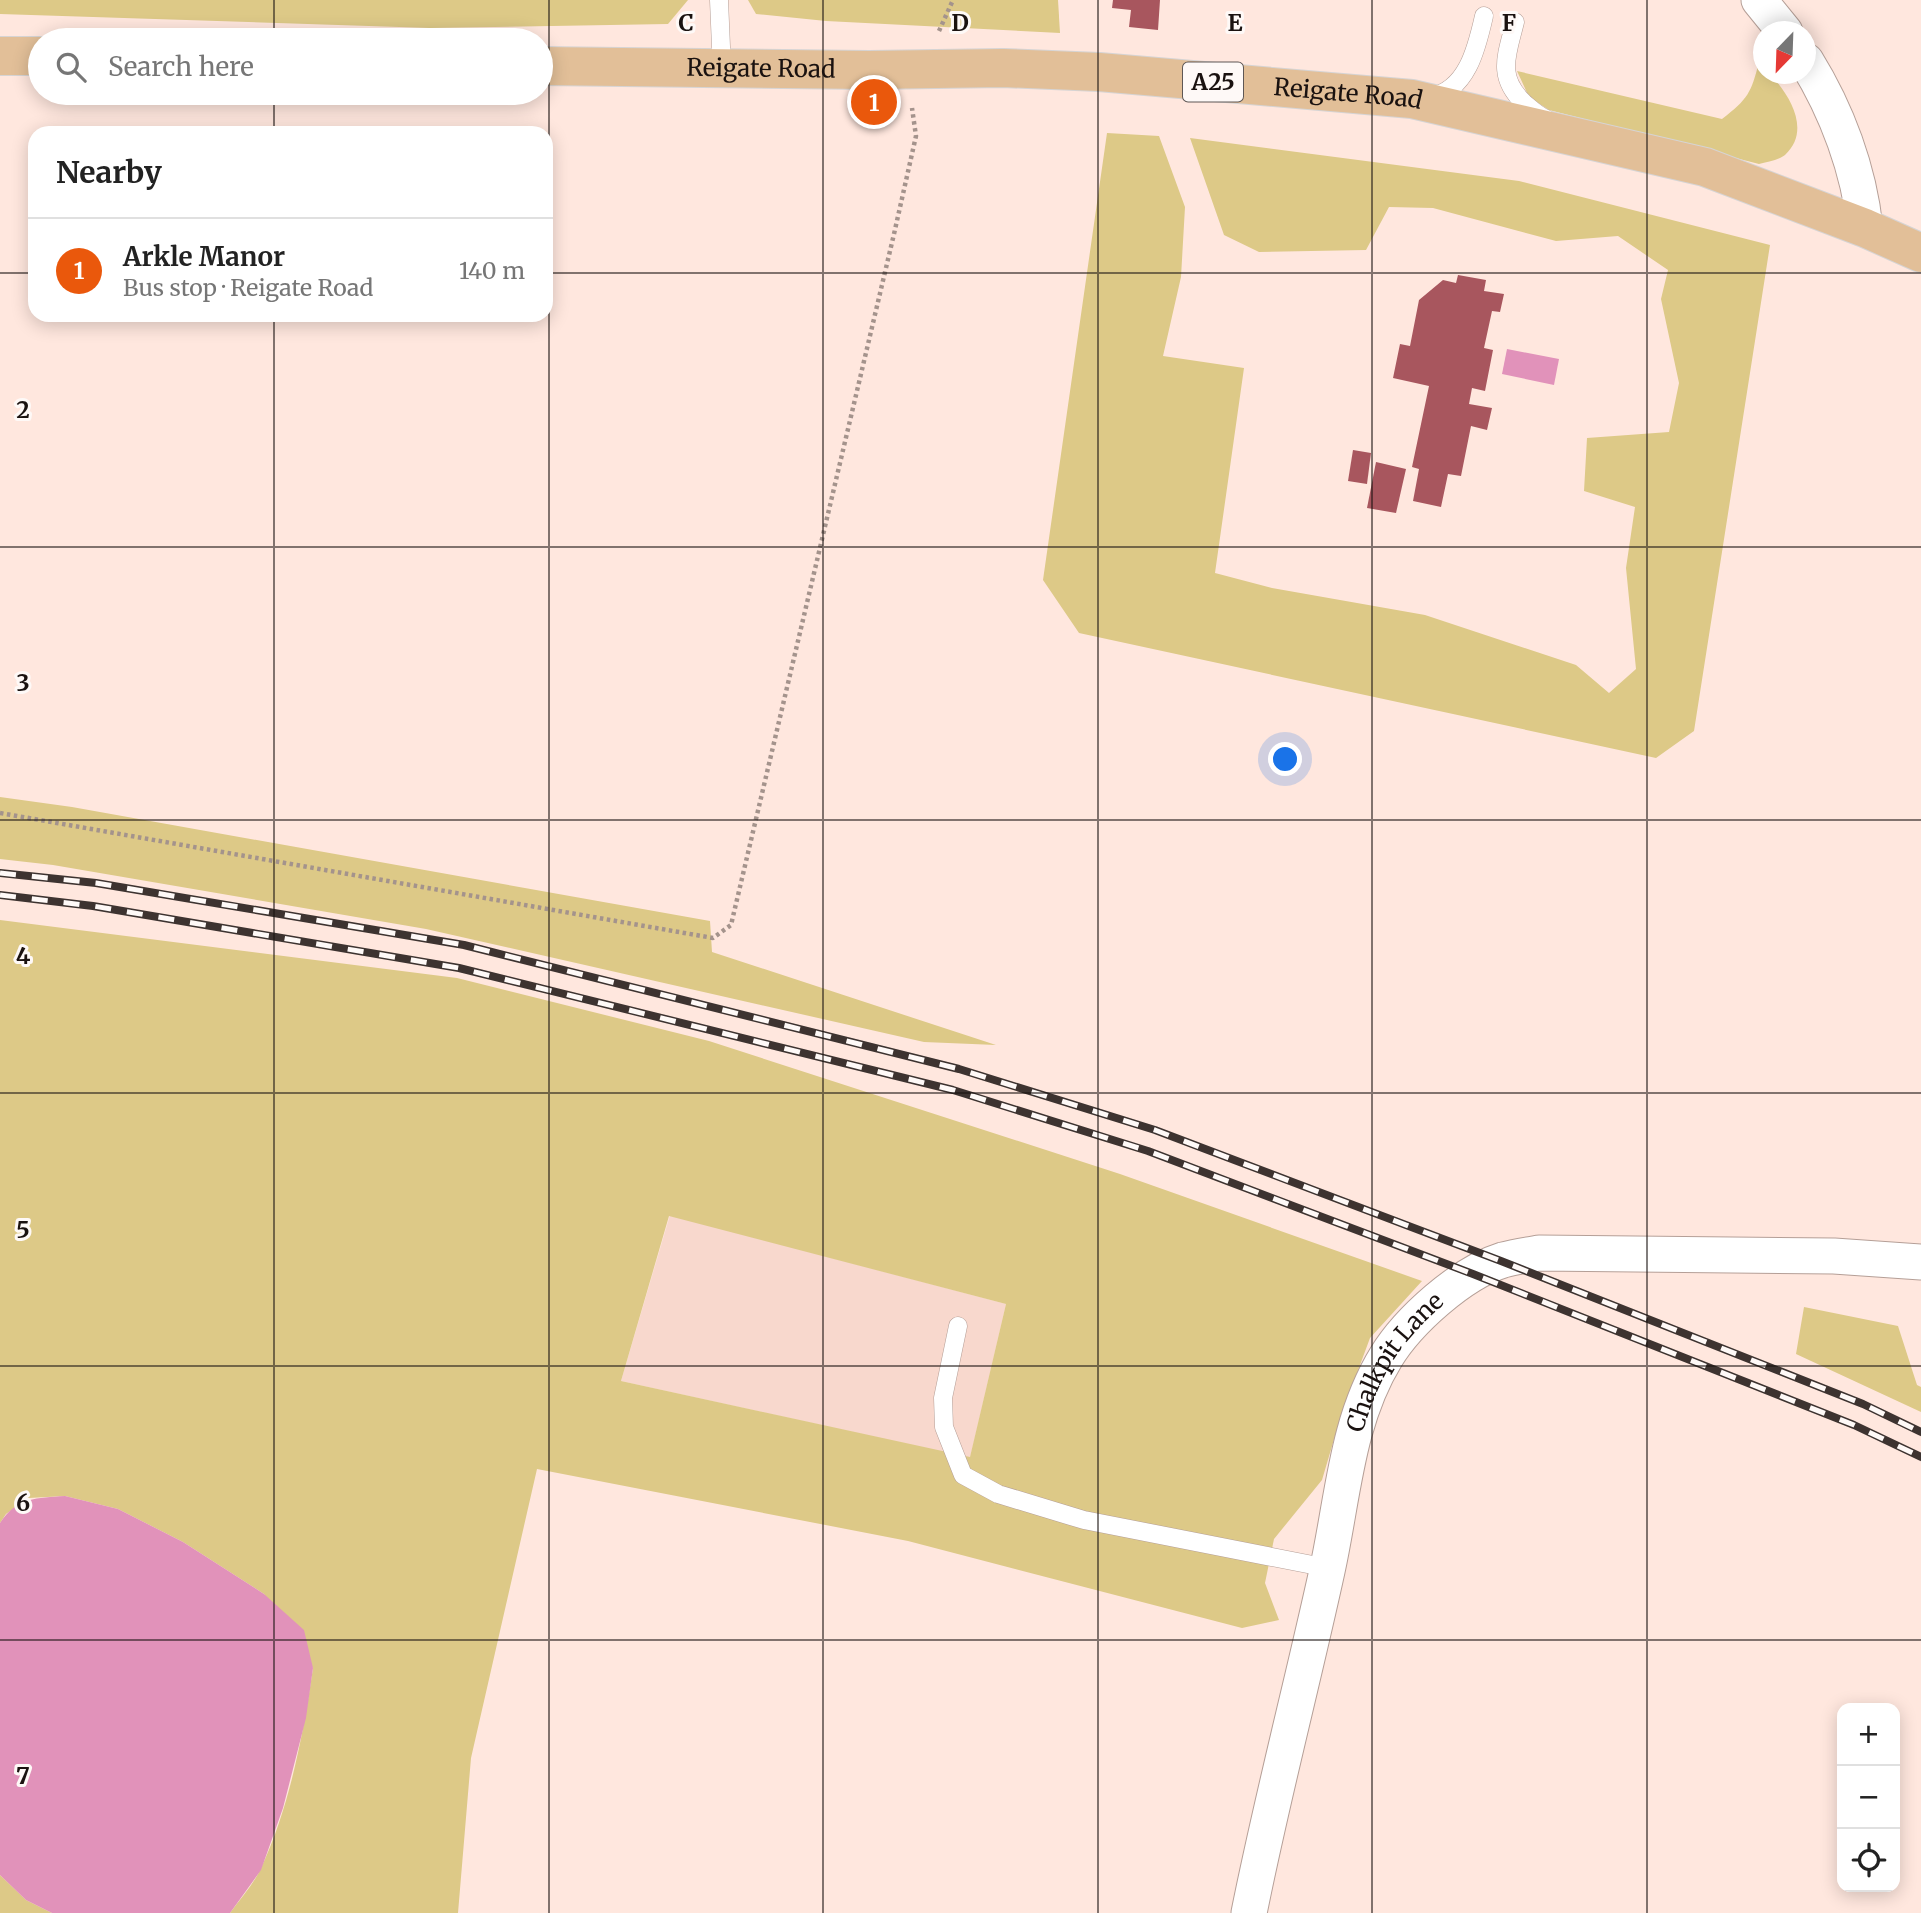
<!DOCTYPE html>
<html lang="en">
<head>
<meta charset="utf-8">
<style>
	:root { --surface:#fff; --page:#f2f2f2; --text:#222; --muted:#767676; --line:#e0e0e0; --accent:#ea580c }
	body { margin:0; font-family:Merriweather,serif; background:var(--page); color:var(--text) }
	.controls { position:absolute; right:21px; bottom:21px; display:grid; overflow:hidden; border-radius:14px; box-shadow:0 4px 18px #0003 }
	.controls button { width:63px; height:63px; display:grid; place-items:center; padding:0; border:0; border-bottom:2px solid var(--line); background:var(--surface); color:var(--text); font:35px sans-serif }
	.compass { position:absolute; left:1753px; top:21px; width:63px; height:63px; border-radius:50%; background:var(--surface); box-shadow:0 4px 18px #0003; rotate:203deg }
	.you { position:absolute; left:1286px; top:760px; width:24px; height:24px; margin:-18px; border:5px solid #fff; border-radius:50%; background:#1a73e8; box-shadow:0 0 0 10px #1a73e833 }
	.badge { display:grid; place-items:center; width:46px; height:46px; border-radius:50%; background:var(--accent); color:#fff; font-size:23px; font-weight:700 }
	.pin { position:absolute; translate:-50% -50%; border:4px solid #fff; box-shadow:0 2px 7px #0006 }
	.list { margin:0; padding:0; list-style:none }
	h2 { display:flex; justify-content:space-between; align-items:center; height:91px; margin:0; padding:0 28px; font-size:30px }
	h2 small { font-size:23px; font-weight:400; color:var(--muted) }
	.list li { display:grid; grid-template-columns:46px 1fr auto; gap:21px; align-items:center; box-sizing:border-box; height:105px; padding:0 28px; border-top:2px solid var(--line) }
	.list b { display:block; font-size:26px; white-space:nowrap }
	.list p { margin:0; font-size:23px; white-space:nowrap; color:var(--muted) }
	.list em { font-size:23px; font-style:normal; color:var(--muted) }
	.icon { flex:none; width:38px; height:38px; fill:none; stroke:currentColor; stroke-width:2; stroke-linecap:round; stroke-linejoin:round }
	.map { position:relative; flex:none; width:1921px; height:1913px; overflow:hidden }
	.search { position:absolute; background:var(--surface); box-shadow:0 4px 18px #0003; left:28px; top:28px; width:525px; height:77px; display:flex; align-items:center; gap:18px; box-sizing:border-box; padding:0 24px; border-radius:38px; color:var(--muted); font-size:26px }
	.panel { position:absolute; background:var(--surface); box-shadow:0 4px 18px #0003; left:28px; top:126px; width:525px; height:196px; border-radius:21px }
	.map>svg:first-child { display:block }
	.built { fill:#f8d8cd }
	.green { fill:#ddc987; fill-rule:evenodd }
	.water { fill:#e192ba }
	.building { fill:#a8565e }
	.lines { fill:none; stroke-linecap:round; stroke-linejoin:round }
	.service-casing { stroke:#b59f97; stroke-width:19 }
	.minor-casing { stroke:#b59f97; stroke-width:37 }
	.primary-casing { stroke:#d6d4d4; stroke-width:40 }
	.path { stroke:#a4938c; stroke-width:4.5; stroke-dasharray:3.5 3.5; stroke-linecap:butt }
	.service { stroke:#fff; stroke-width:18 }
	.minor { stroke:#fff; stroke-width:35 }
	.primary { stroke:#e2bf98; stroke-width:38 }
	.rail-casing { stroke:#3d3330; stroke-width:8 }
	.rail { stroke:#fef9f7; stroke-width:5; stroke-dasharray:16; stroke-linecap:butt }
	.grid { fill:none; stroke:#1a1210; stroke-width:2; stroke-opacity:0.55 }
	.labels { text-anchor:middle; stroke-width:6; stroke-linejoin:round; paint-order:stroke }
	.shield { fill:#fef9f7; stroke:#5e5755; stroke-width:2 }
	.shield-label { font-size:23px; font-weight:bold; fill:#1a1210 }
	.street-label { font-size:24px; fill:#1a1210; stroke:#fef9f7 }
	.grid-label { font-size:23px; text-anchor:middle; font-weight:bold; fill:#1a1210; stroke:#fef9f7; stroke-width:6; stroke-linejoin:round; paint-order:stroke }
</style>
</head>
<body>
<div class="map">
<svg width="1921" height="1913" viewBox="0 0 1921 1913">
	<rect width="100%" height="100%" fill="#ffe7de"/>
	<polygon class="built" points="670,1215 1006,1304 970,1458 621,1381"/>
	<g class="green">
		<polygon points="0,0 688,0 668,24 430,28 0,14"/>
		<polygon points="748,0 1058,0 1060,33 826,21 756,14"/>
		<path d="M1759,62L1763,67L1764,74H1770C1789,94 1812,130 1785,155C1779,160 1767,162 1759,164L1549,110L1529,97L1517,71L1722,119C1748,99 1751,93 1759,62Z"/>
		<polygon points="1107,133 1159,136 1185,207 1181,277 1163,356 1244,368 1215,573 1272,588 1425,615 1576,665 1609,693 1636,669 1626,568 1635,507 1584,491 1587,438 1669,432 1679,383 1661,299 1668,270 1618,236 1556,241 1433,208 1389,207 1366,250 1259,252 1224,235 1190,138 1519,181 1770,245 1694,731 1656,758 1079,633 1043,580"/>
		<polygon points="0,797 72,807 710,921 712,952 996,1045 924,1042 426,929 53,865 0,859"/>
		<path d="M0,920L457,978L709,1041L1120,1174L1422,1281L1370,1338L1340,1419L1322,1480L1274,1539L1265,1583L1279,1620L1242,1628L908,1541L537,1469L471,1758L458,1913H230C240,1899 254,1884 261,1868C290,1806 303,1735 313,1668L264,1594L183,1542L118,1509L65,1496L29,1498L6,1514L0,1523ZM669,1216L1006,1304L970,1457L621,1381Z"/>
		<polygon points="1804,1307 1898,1326 1917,1385 1921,1387 1921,1412 1796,1354"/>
		<polygon points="0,1875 26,1900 52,1913 0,1913"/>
	</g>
	<g class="water">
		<polygon points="1507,349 1559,359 1554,385 1502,374"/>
		<path d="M65,1496L118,1509L183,1542L264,1594L304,1630L313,1668L306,1718L283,1808L261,1870L230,1913H52L26,1900L0,1875V1523C17,1497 37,1498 65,1496Z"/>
	</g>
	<g class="building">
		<polygon points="1113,0 1160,0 1158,30 1129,27 1131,10 1112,8"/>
		<polygon points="1458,275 1486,280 1484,291 1504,294 1500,312 1492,311 1484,348 1493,350 1485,391 1472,388 1469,404 1492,408 1487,430 1471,426 1461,476 1448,474 1441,507 1413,501 1419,469 1412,467 1429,386 1393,378 1400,344 1410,346 1419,300 1443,280 1456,283"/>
		<polygon points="1353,450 1371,453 1367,484 1348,481"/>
		<polygon points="1376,462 1406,469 1396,513 1367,508"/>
	</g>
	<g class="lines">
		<g class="service-casing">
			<g id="service">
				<polyline points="719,0 722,70"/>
				<path d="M1515,22C1507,55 1496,76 1524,103C1531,109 1537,115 1546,119"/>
				<path d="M1429,97C1467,92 1477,47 1484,16"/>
				<polyline points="958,1326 943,1398 944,1427 963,1475 998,1494 1084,1520 1328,1568"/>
			</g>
		</g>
		<g class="minor-casing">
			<g id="minor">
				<polyline points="1759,0 1785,32"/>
				<path d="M1806,61C1837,111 1859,170 1865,228"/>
				<path id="s1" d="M1249,1913C1272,1798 1302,1685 1327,1571C1343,1499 1346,1422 1386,1357C1408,1321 1461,1273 1503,1260C1514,1257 1527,1255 1539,1253L1834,1256L1921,1262"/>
			</g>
		</g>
		<g class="primary-casing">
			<g id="primary">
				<polyline points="0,56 40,56"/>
				<path id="s2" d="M541,66L869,70L1003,68L1099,72L1412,99L1705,167L1865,228L1921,253"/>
			</g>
		</g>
		<g class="path">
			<polyline points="939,31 953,0"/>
			<polyline points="0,813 713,938 731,925 894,234 916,136 912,108"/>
		</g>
		<use href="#service" class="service"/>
		<use href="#minor" class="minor"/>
		<use href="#primary" class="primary"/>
		<g class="rail-casing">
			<g id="rail">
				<polyline points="0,873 96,883 464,945 959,1069 1155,1130 1501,1261 1863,1404 1921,1432"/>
				<polyline points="0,895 93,906 459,968 953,1090 1148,1151 1473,1274 1854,1425 1921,1457"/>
			</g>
		</g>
		<use href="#rail" class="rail"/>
	</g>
	<path class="grid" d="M274,0V40M549,0V1913M823,0V1913M1098,0V1913M1372,0V1913M1647,0V1913M274,93V133M0,273H35M546,273H1921M274,315V1913M0,547H1921M0,820H1921M0,1093H1921M0,1366H1921M0,1640H1921"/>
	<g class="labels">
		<rect class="shield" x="1183" y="62.5" width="60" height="39" rx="5"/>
		<g class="shield-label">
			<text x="1213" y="90">A25</text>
		</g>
		<g class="street-label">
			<text dy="8" stroke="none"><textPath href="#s2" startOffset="220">Reigate Road</textPath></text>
			<text dy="8" stroke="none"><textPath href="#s2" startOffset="808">Reigate Road</textPath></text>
			<text dy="8" stroke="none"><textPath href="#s1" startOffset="574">Chalkpit Lane</textPath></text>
		</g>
	</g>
	<g class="grid-label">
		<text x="686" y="31">C</text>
		<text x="960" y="31">D</text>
		<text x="1235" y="31">E</text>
		<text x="1509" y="31">F</text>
		<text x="23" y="418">2</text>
		<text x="23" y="691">3</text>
		<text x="23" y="964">4</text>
		<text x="23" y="1238">5</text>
		<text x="23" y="1511">6</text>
		<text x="23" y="1784">7</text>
	</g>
</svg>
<div class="controls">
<button>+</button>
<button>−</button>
<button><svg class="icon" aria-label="locate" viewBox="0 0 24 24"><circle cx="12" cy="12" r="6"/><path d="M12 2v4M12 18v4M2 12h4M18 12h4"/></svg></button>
</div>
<svg class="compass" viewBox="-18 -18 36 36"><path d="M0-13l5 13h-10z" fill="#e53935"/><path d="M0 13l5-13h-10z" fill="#767676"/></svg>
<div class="you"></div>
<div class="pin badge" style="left:874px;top:102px">1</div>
<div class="search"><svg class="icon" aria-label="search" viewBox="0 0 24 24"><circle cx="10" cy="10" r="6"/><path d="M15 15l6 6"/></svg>Search here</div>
<section class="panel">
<h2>Nearby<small></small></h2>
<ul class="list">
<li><span class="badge">1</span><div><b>Arkle Manor</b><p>Bus stop · Reigate Road</p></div><em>140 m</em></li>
</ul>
</section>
</div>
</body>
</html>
